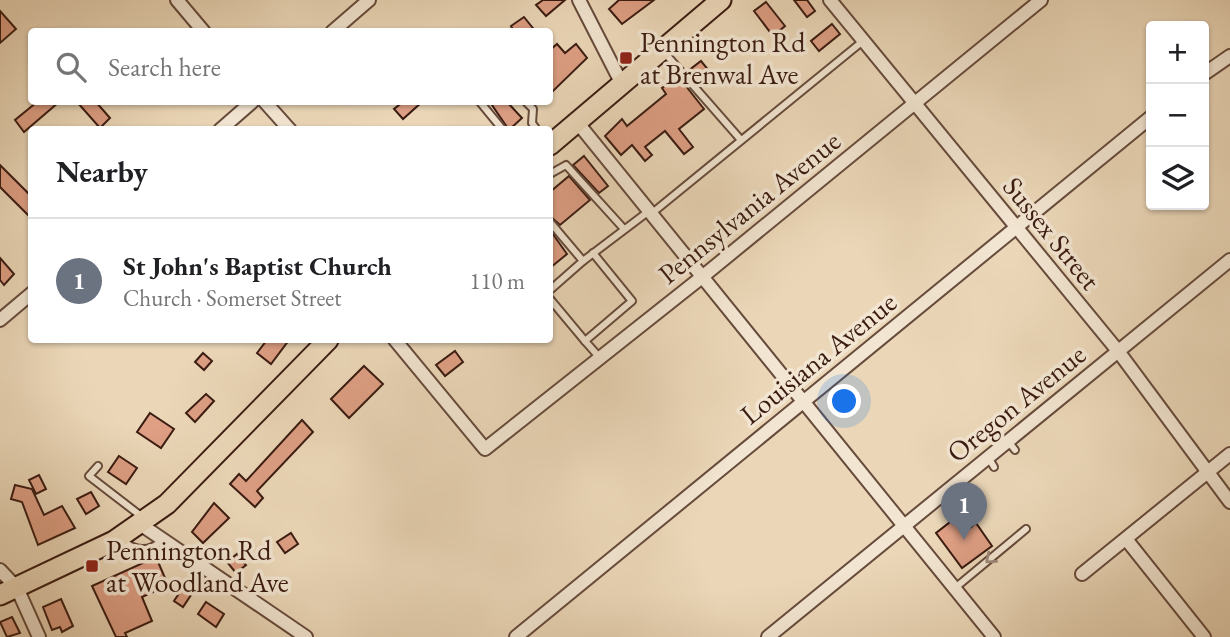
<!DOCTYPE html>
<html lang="en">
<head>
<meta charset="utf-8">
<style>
	:root { --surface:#fff; --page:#f6f6f6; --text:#202124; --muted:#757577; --line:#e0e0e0; --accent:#8f2418 }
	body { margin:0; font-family:"EB Garamond",serif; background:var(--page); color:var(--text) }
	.controls { position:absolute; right:21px; top:21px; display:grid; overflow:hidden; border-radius:7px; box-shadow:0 2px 5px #0004 }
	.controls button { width:63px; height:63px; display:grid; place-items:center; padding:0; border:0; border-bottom:2px solid var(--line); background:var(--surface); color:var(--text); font:35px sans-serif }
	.you { position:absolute; left:845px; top:402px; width:24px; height:24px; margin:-18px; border:5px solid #fff; border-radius:50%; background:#1a73e8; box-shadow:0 0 0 10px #1a73e833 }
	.badge { display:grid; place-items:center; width:46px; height:46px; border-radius:50%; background:var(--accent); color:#fff; font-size:23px; font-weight:700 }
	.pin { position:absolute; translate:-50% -58px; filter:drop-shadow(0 2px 4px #0008) }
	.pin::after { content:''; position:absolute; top:37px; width:24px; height:21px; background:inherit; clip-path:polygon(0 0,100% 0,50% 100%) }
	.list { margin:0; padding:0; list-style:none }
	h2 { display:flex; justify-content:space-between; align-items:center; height:91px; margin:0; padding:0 28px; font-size:30px }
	h2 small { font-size:23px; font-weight:400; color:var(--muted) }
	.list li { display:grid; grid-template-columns:46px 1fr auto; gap:21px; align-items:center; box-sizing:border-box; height:126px; padding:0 28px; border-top:2px solid var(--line) }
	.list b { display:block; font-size:26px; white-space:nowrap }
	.list p { margin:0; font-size:23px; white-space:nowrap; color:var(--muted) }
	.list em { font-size:23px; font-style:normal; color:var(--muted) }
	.icon { flex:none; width:38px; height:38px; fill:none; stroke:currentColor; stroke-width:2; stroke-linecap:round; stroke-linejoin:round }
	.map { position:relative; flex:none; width:1230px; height:637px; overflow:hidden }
	.search { position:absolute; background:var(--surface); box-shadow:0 2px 5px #0004; left:28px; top:28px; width:525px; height:77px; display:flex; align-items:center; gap:18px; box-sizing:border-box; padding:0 24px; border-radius:7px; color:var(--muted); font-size:26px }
	.panel { position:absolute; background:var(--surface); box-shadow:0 2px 5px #0004; left:28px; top:126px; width:525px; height:217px; border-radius:7px }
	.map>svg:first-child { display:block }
	.building { fill:#de9f84; stroke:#3a1b11; stroke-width:2 }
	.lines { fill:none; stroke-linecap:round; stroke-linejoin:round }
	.lane-casing { stroke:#664a3b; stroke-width:10 }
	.street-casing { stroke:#664a3b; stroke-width:16 }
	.primary-casing { stroke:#3a1b11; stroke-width:23 }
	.lane { stroke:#f2e5d1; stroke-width:6 }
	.street { stroke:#f2e5d1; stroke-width:12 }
	.primary { stroke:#ebd7b8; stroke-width:19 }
	.oneway { stroke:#9f8a7b }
	.poi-dot { fill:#8f2418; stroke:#f2e5d1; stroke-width:2.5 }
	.labels { text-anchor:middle; stroke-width:7; stroke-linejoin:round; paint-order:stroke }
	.poi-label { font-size:28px; fill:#3a1b11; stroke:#f2e5d1; text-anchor:start }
	.street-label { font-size:28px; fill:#3a1b11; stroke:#f2e5d1 }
</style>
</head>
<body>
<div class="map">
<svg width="1230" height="637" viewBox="0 0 1230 637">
	<rect width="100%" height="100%" fill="#ebd7b8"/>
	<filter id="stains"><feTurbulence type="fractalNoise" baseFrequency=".00286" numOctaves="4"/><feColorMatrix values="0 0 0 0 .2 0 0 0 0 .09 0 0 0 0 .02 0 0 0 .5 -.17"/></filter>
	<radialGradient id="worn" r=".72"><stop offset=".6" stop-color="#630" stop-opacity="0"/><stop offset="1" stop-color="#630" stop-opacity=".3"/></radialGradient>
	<g class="building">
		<polygon points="543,0 565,0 546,16 536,5"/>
		<polygon points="619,0 654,0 622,24 609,9"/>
		<polygon points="794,0 807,0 815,11 807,17"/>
		<polygon points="766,2 785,26 773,36 754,11"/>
		<polygon points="0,11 16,29 0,43"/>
		<polygon points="524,17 536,32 514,32 511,26"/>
		<polygon points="832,24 840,34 819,51 811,41"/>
		<polygon points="557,44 565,53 576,44 587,58 550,94 550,50"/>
		<polygon points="701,61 710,72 698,82 688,71"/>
		<polygon points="678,76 704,109 679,129 693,147 684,154 665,131 645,147 652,155 645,161 632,145 621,155 605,136 622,119 627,126 666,94 662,88"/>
		<polygon points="37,102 59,102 24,132 15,120"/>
		<polygon points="77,102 96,102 110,118 100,128"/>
		<polygon points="403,102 422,102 403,119 394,109"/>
		<polygon points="497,102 507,102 522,118 509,130 492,105"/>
		<polygon points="584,156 608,186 599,193 573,165"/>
		<polygon points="0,165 32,197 32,219 0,187"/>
		<polygon points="569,176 590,200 560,225 550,216 550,192"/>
		<polygon points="550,230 567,254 550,268"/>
		<polygon points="0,258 14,274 4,285 0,280"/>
		<polygon points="267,340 289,340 271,364 257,353"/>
		<polygon points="455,351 463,362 445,376 436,365"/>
		<polygon points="203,353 212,361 204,370 195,362"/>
		<polygon points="364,366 383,384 349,418 331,399"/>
		<polygon points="206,394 214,401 195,422 186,413"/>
		<polygon points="150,413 174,429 161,448 137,432"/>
		<polygon points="302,420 313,432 257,491 263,498 255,507 230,484 239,474 246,481"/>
		<polygon points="119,456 137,468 126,484 108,472"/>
		<polygon points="39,475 46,489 36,494 29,480"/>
		<polygon points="15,485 32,489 44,515 62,506 75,528 38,545 22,502 11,499"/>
		<polygon points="91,492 99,506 86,514 77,499"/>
		<polygon points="214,503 229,518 203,543 192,532"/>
		<polygon points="954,519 965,532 976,523 992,546 962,568 936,533"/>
		<polygon points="291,533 298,544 285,553 277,542"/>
		<polygon points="237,554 246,565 236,573 227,562"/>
		<polygon points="156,557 168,585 142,597 152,621 125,633 127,637 116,637 92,586"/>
		<polygon points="188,580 197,586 183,607 174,601"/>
		<polygon points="61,599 73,626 62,632 60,627 52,630 43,607"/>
		<polygon points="206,602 224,614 216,627 198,614"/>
		<polygon points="12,617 20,633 7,637 0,622"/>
	</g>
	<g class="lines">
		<g class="lane-casing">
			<g id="lane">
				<polyline points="663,51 741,140"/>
				<polyline points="480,102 503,130"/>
				<polyline points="526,102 533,109 532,123 537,130"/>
				<polyline points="550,174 566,165 624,229"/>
				<polyline points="651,214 863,41"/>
				<polyline points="550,222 583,261 649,211"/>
				<polyline points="550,290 583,261"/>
				<polyline points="550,299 585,341 632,301 593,253"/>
				<polyline points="585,341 600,358"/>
				<polyline points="1008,441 1015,450"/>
				<polyline points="988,457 994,467"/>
				<polyline points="98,466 89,476 141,516"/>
				<path d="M121,539C135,552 149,553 162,540"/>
				<polyline points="955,588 1026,529"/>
			</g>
		</g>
		<g class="street-casing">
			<g id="street">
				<polyline points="177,0 204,32"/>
				<polyline points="579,0 622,84"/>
				<polyline points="830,0 1118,351 1230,502"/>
				<polyline points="332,32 369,0"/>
				<polyline points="1204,74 1230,56"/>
				<polyline points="265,102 290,130"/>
				<polyline points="577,122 994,637"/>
				<polyline points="220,130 252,102"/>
				<polyline points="0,320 32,293"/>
				<polyline points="395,340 485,449 702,277 1041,0"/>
				<polyline points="140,524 306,637"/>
				<polyline points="1126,539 1204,637"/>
				<polyline points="0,570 17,588 39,637"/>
				<polyline points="1082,574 1230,454"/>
				<polyline points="516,637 1151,117"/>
				<polyline points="768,637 1230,260"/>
			</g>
		</g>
		<g class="primary-casing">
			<g id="primary">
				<polyline points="550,145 721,0"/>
				<polyline points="0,595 114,541 167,504 328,340"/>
			</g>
		</g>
		<use href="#lane" class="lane"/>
		<use href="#street" class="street"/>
		<use href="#primary" class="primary"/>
	</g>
	<defs><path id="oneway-chevron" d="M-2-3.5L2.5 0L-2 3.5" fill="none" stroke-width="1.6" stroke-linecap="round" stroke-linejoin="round" transform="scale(1.75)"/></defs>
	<use class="oneway" href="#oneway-chevron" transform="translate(990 559) rotate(140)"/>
	<g class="poi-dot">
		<rect x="619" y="51" width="14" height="14" rx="3.5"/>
		<rect x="85" y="559" width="14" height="14" rx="3.5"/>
	</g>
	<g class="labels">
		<g class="poi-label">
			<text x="640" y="52">Pennington Rd<tspan x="640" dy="32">at Brenwal Ave</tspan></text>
			<text x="106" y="560">Pennington Rd<tspan x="106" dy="32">at Woodland Ave</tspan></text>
		</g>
		<g class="street-label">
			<text transform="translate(749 207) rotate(-39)" y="10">Pennsylvania Avenue</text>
			<text transform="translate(1052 233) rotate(51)" y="10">Sussex Street</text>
			<text transform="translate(818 358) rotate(-39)" y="10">Louisiana Avenue</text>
			<text transform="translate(1016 403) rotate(-39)" y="10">Oregon Avenue</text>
		</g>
	</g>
	<rect width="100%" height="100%" filter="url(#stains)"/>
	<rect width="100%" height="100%" fill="url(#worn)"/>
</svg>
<div class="controls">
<button>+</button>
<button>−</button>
<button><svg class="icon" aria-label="layers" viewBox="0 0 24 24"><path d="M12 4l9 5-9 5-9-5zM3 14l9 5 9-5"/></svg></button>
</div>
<div class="you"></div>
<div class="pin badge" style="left:964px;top:540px;background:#6b7280">1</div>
<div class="search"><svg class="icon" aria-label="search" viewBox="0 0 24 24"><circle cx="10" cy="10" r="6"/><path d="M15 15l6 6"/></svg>Search here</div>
<section class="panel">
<h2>Nearby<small></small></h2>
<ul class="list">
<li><span class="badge" style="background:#6b7280">1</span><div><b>St John's Baptist Church</b><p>Church · Somerset Street</p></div><em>110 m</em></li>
</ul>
</section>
</div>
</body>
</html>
